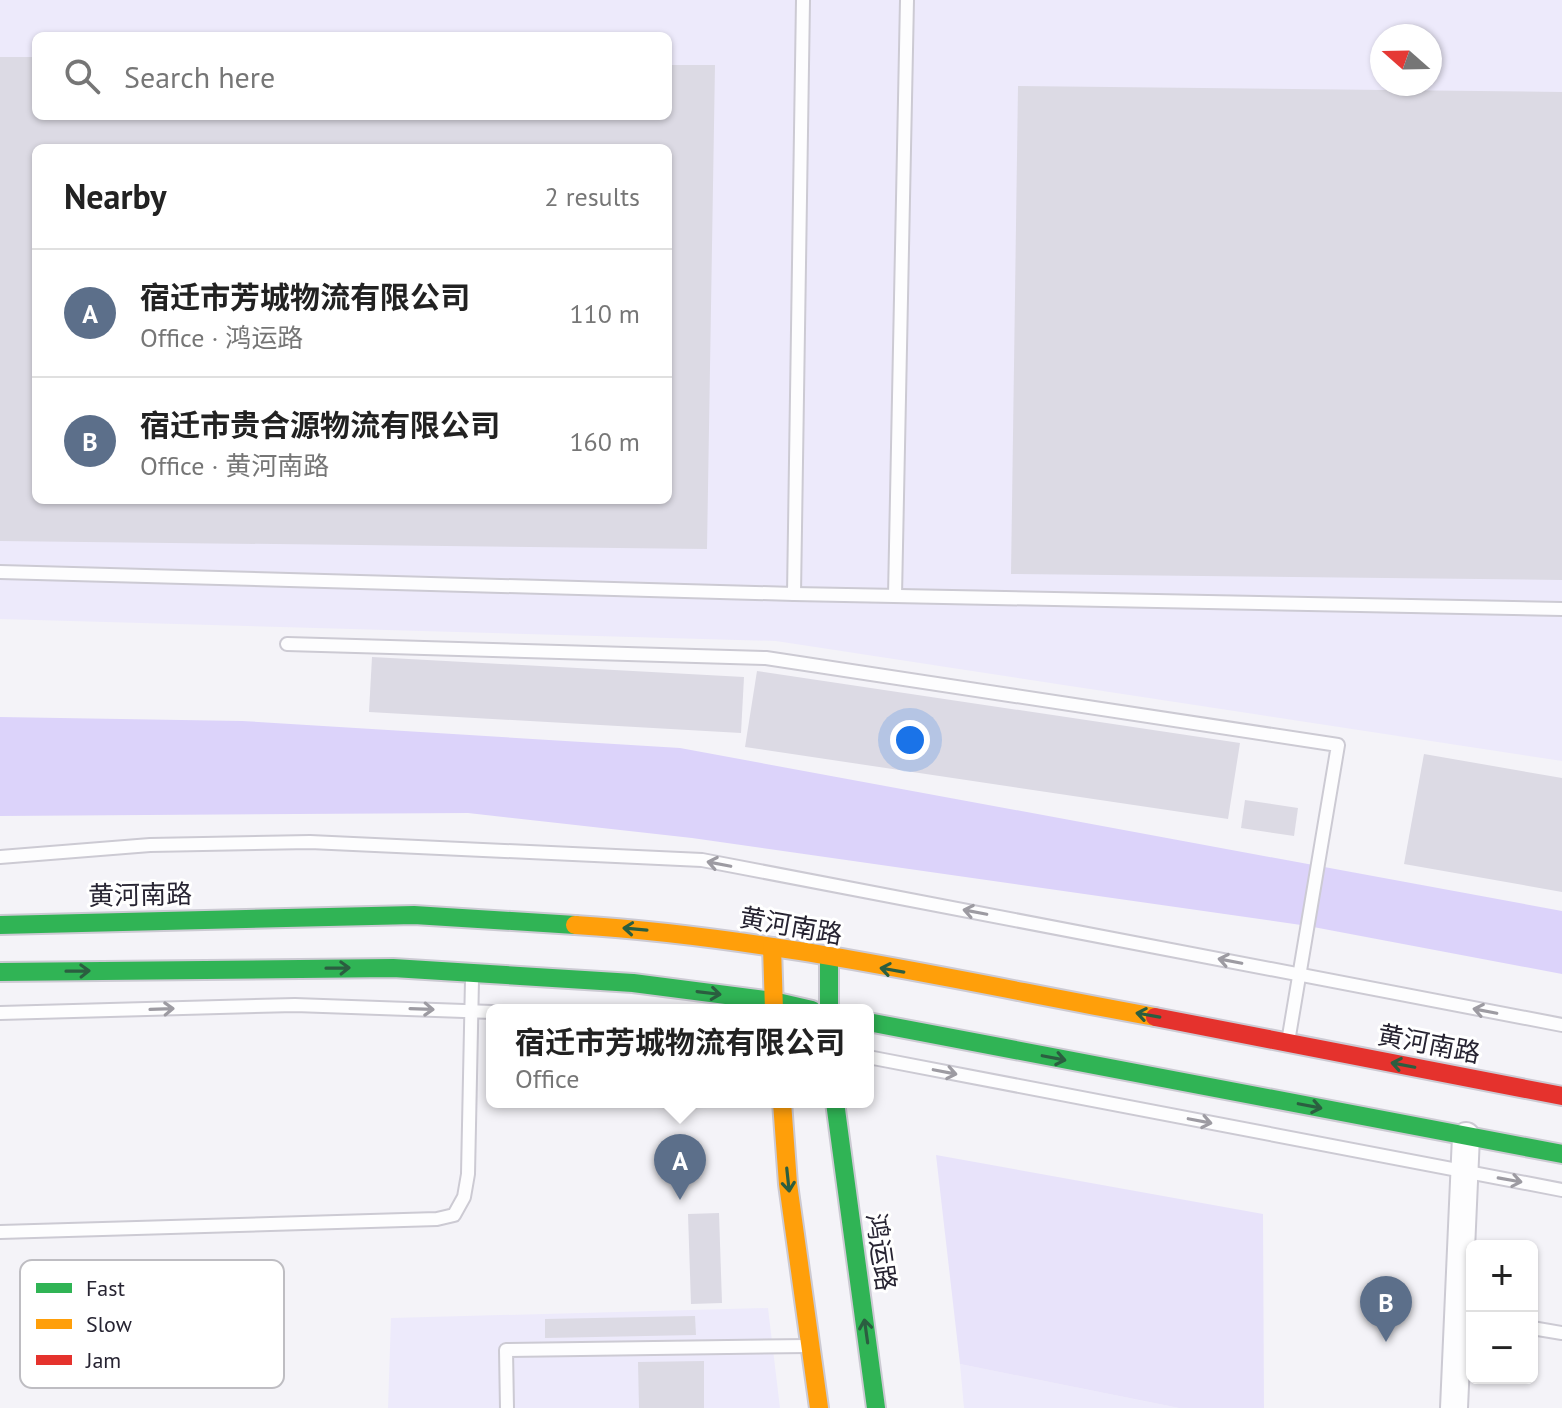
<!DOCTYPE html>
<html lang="en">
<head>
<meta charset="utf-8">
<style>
	:root { --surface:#fff; --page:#f6f6f6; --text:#222; --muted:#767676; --line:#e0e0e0; --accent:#6f6c77 }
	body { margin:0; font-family:"PT Sans","Noto Sans SC",sans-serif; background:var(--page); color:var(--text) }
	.controls { position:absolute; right:24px; bottom:24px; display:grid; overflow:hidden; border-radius:12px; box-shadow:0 2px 6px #0004 }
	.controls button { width:72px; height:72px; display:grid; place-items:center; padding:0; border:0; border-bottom:2px solid var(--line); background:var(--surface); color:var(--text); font:40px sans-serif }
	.compass { position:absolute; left:1370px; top:24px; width:72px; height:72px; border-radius:50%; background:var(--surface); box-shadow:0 2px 6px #0004; rotate:290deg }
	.you { position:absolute; left:910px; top:740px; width:28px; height:28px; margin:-20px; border:6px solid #fff; border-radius:50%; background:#1a73e8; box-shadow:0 0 0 12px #1a73e833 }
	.badge { display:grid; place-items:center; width:52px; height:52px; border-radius:50%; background:var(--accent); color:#fff; font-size:26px; font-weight:700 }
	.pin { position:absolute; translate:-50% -66px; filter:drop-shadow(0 2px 4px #0008) }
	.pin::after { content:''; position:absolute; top:42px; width:28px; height:24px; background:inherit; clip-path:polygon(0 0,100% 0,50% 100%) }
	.popup { position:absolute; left:486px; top:1004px; width:388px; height:104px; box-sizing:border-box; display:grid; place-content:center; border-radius:12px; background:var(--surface); filter:drop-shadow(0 2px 6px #0005); font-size:26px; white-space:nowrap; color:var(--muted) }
	.popup b { font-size:30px; color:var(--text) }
	.popup::after { content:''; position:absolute; left:50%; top:100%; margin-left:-16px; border:16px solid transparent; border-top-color:var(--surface) }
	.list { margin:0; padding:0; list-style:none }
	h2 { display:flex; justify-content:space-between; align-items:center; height:104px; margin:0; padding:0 32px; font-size:34px }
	h2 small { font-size:26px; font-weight:400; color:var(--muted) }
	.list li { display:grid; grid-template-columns:52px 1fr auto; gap:24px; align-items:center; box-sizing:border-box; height:128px; padding:0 32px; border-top:2px solid var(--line) }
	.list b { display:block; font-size:30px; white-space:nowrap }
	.list p { margin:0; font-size:26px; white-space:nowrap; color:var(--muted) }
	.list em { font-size:26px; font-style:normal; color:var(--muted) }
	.icon { flex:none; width:44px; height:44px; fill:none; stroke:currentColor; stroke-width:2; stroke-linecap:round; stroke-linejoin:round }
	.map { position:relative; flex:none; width:1562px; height:1408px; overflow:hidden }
	.search { position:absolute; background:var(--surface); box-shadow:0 2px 6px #0004; left:32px; top:32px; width:640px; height:88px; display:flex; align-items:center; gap:20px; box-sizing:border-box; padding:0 28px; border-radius:12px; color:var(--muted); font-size:30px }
	.panel { position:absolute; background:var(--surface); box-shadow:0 2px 6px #0004; left:32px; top:144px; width:640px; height:360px; border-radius:12px }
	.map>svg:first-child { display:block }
	.built { fill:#edeafb; fill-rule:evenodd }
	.green { fill:#e8e3fa }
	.forest { fill:#dcd3fa }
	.building { fill:#dcdae4; fill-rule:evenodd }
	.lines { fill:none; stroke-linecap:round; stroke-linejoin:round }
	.lane-casing { stroke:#cccad3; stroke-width:16 }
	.street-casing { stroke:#cccad3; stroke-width:30 }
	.fast-casing { stroke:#cccad3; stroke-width:22 }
	.slow-casing { stroke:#cccad3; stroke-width:22 }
	.jam-casing { stroke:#cccad3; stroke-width:22 }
	.lane { stroke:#fdfdfe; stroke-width:12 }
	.street { stroke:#fdfdfe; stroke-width:26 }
	.fast { stroke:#30b455; stroke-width:18 }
	.slow { stroke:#ff9f0a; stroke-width:18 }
	.jam { stroke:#e5322d; stroke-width:18 }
	.oneway { stroke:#9d9ba2 }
	.oneway2 { stroke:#2b5e40 }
	.labels { text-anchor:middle; stroke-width:6; stroke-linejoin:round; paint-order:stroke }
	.street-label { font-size:26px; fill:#272432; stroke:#fff }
	.key { fill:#fff; stroke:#bebdc2; stroke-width:2 }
	.key-label { font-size:22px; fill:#272432 }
</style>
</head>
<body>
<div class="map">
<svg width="1562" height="1408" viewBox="0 0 1562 1408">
	<rect width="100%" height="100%" fill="#f4f3f8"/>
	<g class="built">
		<path d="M0,0H1562V761L776,641L0,619ZM36,36H668V116H36ZM1382,36H1430V84H1382ZM36,148H668V500H36Z"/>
		<polygon points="768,1308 780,1408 388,1408 391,1318"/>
		<polygon points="960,1364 1179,1408 964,1408"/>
	</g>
	<polygon class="green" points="936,1155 1263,1214 1264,1408 1179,1408 960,1364"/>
	<polygon class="forest" points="0,717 242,721 680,748 1562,911 1562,974 1308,926 692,838 468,813 0,816"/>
	<g class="building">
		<path d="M0,57H36V116H668V65H715L707,549L0,541ZM36,148H668V500H36Z"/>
		<polygon points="1018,86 1562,92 1562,580 1011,574"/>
		<polygon points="372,657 744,677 741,733 369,712"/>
		<polygon points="757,671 1240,743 1228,819 745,747"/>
		<polygon points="1424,754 1562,778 1562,892 1404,864"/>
		<polygon points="1245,800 1298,808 1294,836 1241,828"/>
		<polygon points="719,1213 722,1303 691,1304 688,1214"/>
		<polygon points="695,1316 696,1335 545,1338 545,1319"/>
		<polygon points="704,1361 704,1408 639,1408 638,1362"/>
	</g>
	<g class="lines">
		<g class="lane-casing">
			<g id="lane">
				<polyline points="0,572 794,594 803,0"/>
				<polyline points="794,594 1562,609"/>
				<polyline points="895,596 907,0"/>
				<polyline points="287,644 766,658 1338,745 1289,1036"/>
				<polyline points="0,857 150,845 310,842 702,860 1562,1025"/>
				<polyline points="0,1013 295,1005 492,1012"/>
				<polyline points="868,1057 1562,1190"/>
				<polyline points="0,1232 437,1219 454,1215 464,1197 468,1174 472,980"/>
				<polyline points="1532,1328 1562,1333"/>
				<polyline points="507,1408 506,1350 808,1346"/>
			</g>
		</g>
		<g class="street-casing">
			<polyline id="street" points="1454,1408 1466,1136"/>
		</g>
		<g class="fast-casing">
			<g id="fast">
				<polyline points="0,925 414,915 575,925"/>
				<polyline points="829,959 829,1010"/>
				<polyline points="0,972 393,968 633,983 773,1001 812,1010"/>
				<polyline points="868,1022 1562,1154"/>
				<polyline points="835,1102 876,1408"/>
			</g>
		</g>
		<g class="slow-casing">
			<g id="slow">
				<path d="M575,925C770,937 963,982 1155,1017"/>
				<polyline points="772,947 774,1010"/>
				<polyline points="782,1102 788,1184 819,1408"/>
			</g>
		</g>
		<g class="jam-casing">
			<polyline id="jam" points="1155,1017 1562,1096"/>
		</g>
		<use href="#lane" class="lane"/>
		<use href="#street" class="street"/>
		<use href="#fast" class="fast"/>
		<use href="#slow" class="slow"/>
		<use href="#jam" class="jam"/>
	</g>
	<defs><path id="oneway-shaft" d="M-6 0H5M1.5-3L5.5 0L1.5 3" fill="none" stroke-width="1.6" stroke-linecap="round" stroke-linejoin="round" transform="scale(2)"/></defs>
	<g class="oneway">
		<use href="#oneway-shaft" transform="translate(719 864) rotate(-169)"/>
		<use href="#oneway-shaft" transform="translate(975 912) rotate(-169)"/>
		<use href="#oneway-shaft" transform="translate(1230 961) rotate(-169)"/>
		<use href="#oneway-shaft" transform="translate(162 1009) rotate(-2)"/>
		<use href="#oneway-shaft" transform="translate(422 1009) rotate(2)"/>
		<use href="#oneway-shaft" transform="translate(1485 1011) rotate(-169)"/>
		<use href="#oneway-shaft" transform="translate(945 1072) rotate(11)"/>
		<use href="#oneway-shaft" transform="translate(1200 1121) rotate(11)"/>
		<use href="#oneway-shaft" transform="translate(1510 1180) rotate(10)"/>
	</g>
	<g class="oneway2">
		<use href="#oneway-shaft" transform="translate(635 929) rotate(-175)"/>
		<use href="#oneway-shaft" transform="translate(338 968) rotate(-1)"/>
		<use href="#oneway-shaft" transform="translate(892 970) rotate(-170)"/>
		<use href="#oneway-shaft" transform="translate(78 971) rotate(-1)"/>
		<use href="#oneway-shaft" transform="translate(709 993) rotate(7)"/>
		<use href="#oneway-shaft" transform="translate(1148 1015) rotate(-170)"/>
		<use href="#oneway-shaft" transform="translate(1054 1058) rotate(11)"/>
		<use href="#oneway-shaft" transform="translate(1403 1065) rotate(-169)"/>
		<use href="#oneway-shaft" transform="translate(1310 1106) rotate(11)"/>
		<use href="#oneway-shaft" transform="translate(788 1180) rotate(84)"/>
		<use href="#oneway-shaft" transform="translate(866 1331) rotate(-98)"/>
	</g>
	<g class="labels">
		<g class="street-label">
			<text transform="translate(140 895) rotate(-1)" y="9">黄河南路</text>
			<text transform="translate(791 926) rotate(10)" y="9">黄河南路</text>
			<text transform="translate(1429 1044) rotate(11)" y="9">黄河南路</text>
			<text transform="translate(881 1252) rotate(82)" y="9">鸿运路</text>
		</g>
	</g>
	<rect x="20" y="1260" width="264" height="128" rx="12" class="key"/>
	<rect x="36" y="1283" width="36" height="10" fill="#30b455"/>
	<rect x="36" y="1319" width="36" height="10" fill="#ff9f0a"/>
	<rect x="36" y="1355" width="36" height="10" fill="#e5322d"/>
	<g class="key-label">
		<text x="86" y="1296">Fast</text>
		<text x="86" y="1332">Slow</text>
		<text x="86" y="1368">Jam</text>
	</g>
</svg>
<div class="controls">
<button>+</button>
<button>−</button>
</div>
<svg class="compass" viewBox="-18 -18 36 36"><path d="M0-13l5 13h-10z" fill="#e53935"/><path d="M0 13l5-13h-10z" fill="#767676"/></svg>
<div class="you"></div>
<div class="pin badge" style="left:680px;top:1200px;background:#5c6f8a">A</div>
<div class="popup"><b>宿迁市芳城物流有限公司</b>Office</div>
<div class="pin badge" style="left:1386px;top:1342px;background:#5c6f8a">B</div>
<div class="search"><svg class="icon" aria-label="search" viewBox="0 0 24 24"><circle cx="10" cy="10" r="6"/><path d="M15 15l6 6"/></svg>Search here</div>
<section class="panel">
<h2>Nearby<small>2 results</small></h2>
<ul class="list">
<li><span class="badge" style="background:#5c6f8a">A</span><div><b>宿迁市芳城物流有限公司</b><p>Office · 鸿运路</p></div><em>110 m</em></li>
<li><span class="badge" style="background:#5c6f8a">B</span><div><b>宿迁市贵合源物流有限公司</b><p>Office · 黄河南路</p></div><em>160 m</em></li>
</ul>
</section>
</div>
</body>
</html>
